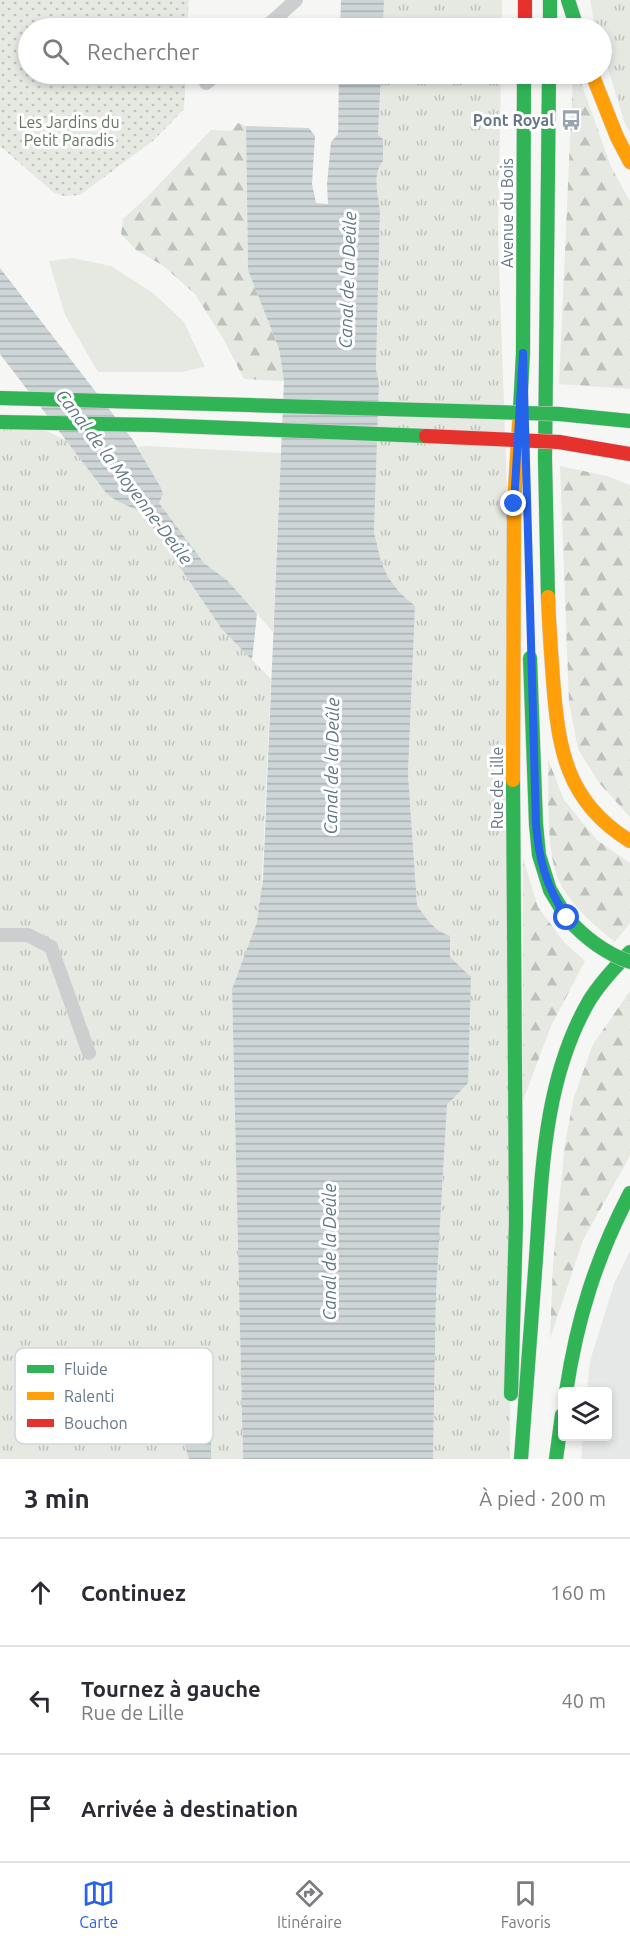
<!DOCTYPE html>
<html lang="fr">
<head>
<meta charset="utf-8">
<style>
	:root { --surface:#fff; --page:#f2f2f3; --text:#2b2b33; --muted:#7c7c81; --line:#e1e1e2; --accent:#2563eb }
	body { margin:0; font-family:Ubuntu,sans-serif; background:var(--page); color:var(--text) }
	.controls { position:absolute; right:18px; bottom:18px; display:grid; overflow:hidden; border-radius:6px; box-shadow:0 3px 9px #0003 }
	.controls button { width:54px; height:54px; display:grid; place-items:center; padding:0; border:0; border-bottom:2px solid var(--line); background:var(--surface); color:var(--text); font:30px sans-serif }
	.stop { position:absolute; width:18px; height:18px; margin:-14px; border:4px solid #2563eb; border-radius:50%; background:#fff }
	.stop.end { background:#2563eb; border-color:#fff; box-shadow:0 2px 6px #0008 }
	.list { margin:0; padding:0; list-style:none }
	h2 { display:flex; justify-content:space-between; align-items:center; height:78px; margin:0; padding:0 24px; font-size:26px }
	h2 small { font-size:20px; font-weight:400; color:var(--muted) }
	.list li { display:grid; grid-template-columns:39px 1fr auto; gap:18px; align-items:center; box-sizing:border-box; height:108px; padding:0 24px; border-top:2px solid var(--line) }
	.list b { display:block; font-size:22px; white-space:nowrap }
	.list p { margin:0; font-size:20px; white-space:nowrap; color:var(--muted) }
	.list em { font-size:20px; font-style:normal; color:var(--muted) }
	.icon { flex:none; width:33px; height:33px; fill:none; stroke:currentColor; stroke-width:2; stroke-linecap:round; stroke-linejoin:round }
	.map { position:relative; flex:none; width:630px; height:1459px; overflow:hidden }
	.search { position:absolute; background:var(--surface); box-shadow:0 3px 9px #0003; left:18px; right:18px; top:18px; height:66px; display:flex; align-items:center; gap:15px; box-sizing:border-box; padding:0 21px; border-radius:33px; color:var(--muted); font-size:22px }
	.sheet { height:402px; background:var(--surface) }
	nav { display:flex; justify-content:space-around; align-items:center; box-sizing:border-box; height:84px; border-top:2px solid var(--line); background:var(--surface); font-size:16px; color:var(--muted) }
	nav a { display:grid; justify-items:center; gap:3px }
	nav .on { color:var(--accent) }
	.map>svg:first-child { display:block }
	.built { fill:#e6e8e8 }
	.grass { fill:#e5e9e2 }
	.forest { fill:url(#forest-firs) }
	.park { fill:url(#park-tufts) }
	.garden { fill:url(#garden-dots) }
	.water { fill:url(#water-rules) }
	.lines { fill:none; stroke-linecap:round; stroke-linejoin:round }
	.fast-casing { stroke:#d2d3d4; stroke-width:15 }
	.slow-casing { stroke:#d2d3d4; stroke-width:15 }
	.jam-casing { stroke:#d2d3d4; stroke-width:15 }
	.lane { stroke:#cccecf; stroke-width:14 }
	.fast { stroke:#30b455; stroke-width:14 }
	.slow { stroke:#ff9f0a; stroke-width:14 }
	.jam { stroke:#e5322d; stroke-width:14 }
	.fast-bridge-casing { stroke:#d2d3d3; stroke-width:15; stroke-linecap:butt }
	.jam-bridge-casing { stroke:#d2d3d3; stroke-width:15; stroke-linecap:butt }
	.fast-bridge { stroke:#30b455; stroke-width:14 }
	.jam-bridge { stroke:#e5322d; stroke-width:14 }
	.route { stroke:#2563eb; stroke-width:8 }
	.labels { text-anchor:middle; stroke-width:6; stroke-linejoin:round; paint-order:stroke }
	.poi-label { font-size:16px; font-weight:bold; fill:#667786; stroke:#fff; text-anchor:end }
	.park-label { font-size:16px; fill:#657861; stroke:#fff }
	.street-label { font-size:16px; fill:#667786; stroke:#fff }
	.water-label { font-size:18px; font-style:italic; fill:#627882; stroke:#fff }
	.key { fill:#fff; stroke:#d1d6db; stroke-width:1.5 }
	.key-label { font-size:16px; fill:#667786 }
</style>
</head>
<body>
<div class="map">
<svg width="630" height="1459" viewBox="0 0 630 1459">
	<defs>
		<pattern id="forest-firs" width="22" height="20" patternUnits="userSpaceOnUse" patternTransform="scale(1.5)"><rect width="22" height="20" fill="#e5e9e2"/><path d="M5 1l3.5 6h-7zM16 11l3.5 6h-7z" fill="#bdc2bd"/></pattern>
		<pattern id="park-tufts" width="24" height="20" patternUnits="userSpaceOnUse" patternTransform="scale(1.5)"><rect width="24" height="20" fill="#e5e9e2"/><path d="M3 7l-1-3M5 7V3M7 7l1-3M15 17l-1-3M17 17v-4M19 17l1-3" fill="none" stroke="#bdc2bd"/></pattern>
		<pattern id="garden-dots" width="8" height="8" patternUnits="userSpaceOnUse" patternTransform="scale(1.5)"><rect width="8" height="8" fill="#e5e9e2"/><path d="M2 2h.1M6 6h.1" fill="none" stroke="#bdc2bd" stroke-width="1.8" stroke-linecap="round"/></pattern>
		<pattern id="water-rules" width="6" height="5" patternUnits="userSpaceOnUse" patternTransform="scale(1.5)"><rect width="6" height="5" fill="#cdd5d7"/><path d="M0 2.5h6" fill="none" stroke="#aab2b4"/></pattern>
	</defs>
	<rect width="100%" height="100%" fill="#f6f7f5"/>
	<polygon class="built" points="630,1251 630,1459 581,1459 583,1437 608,1436 608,1392 587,1391 590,1361 614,1284"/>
	<g class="grass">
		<polygon points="73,258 111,266 153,293 184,322 205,367 181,372 98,372 65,315 49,261"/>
		<polygon points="146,446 281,453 273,632 227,580 204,563 158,503 163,494 138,447"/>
	</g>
	<g class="forest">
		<polygon points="573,74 578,74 611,167 630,201 630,389 559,384"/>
		<polygon points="238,123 246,126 248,270 279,349 284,381 244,379 224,340 195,294 162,265 136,250 121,234 123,219 147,197 211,130 231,131"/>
		<polygon points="560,466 607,476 630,485 630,817 600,784 578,749 569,703"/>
		<path d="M548,759L564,800L597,840L630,863V923L615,942C595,926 574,908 561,885C545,856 549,793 548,759Z"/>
		<polygon points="523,858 538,907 564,942 585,961 551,1026 523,1101"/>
		<polygon points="630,991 630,1156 583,1240 550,1339 553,1264 565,1143 574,1097 593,1044"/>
	</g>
	<g class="park">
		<polygon points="384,0 502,0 502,28 383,28"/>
		<polygon points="590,0 630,0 630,133 625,124 602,49 602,28 595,28"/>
		<path d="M381,74H501L498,235L513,662L510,1459H433L436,1293L447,1105L468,1083L450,957L442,933L425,918L417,905L408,774L415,606L399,592L388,577L381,562L374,532L379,383L376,369L380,211C378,194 372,174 383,161L378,135Z"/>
		<polygon points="0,428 47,431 69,442 107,494 117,501 143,513 221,628 271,679 261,901 257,922 232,989 243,1459 0,1459"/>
	</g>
	<polygon class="garden" points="0,0 189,0 187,28 28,28 28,74 186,74 184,109 154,140 80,195 64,196 53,192 0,146"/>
	<g class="water">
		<polygon points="341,0 384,0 383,28 340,28"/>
		<path d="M339,74H381L378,135L383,139V161C372,174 378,194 380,211L376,369L379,383L374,532L381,562L388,577L399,592L415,606L408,774L417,905C425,918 435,931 450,936V957L471,977L468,1083L447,1105L436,1293L433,1459H243L232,989L257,922L263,879L284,381L279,349L248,270L246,126L309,128L315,136L312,184L316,203L328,204L327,184L331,142L338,134Z"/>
		<polygon points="0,268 133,440 161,488 163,494 159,503 204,563 227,580 257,614 252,660 221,628 143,513 117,501 107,494 0,354"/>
		<polygon points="206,1398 209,1398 211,1403 211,1459 189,1459 184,1443 203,1400"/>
	</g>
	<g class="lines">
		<g class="fast-casing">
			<g id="fast">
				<polyline points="550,0 550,28"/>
				<polyline points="568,0 577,28"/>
				<polyline points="0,398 249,405"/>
				<polyline points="520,410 523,353 524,74"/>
				<polyline points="559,414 630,421"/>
				<polyline points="548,597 545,459 549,74"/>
				<polyline points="530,658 536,824 539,855 550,890 567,918"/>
				<path d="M566,1392C577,1319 596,1258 630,1193"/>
				<polyline points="511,1394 516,1222 513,780"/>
				<path d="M521,1459C526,1392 531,1325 536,1258C542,1171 544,1079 589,1001C600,983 615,967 630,952"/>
				<polyline points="556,1459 562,1415"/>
			</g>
		</g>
		<g class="slow-casing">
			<g id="slow">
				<polyline points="592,74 617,137 630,162"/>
				<path d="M548,597C549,624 551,652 553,679C558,748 566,802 630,841"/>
				<polyline points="513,780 514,505 520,410"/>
			</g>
		</g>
		<g class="jam-casing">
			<g id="jam">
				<polyline points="525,0 525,28"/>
				<polyline points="559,442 630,454"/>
			</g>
		</g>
		<g class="lane">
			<polyline points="265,28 296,0"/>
			<polyline points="206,83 217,74"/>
			<polyline points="0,935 28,935 51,947 89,1053"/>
		</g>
		<use href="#fast" class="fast"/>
		<use href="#slow" class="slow"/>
		<use href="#jam" class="jam"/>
		<g class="fast-bridge-casing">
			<g id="fast-bridge">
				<polyline points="249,405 559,414"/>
				<polyline points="0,422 154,425 426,436"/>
				<path d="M567,918C585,938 604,953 630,962"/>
			</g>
		</g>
		<g class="jam-bridge-casing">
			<polyline id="jam-bridge" points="426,436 559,442"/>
		</g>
		<use href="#fast-bridge" class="fast-bridge"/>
		<use href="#jam-bridge" class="jam-bridge"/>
	</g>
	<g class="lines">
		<path class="route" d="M514,504L523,353L536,824C539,861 546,886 567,918"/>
	</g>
	<defs>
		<g id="bus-bare" transform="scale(1.62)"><path d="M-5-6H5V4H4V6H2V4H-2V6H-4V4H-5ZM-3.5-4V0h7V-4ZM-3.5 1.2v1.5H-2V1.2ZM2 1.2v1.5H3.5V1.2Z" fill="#98a4ad" stroke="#fff" stroke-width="2.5" paint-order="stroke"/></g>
	</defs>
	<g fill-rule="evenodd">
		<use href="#bus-bare" x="571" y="120"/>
	</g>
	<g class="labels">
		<g class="poi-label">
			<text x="554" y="126">Pont Royal</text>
		</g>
		<g class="park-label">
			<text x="69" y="128">Les Jardins du<tspan x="69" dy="18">Petit Paradis</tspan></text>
		</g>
		<g class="street-label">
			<text transform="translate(507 213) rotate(-90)" y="6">Avenue du Bois</text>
			<text transform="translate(497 788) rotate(-90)" y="6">Rue de Lille</text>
		</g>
		<g class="water-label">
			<text transform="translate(348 280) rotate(-88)" y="6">Canal de la Deûle</text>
			<text transform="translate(124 477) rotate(53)" y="6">Canal de la Moyenne-Deûle</text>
			<text transform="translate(332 766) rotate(-89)" y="6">Canal de la Deûle</text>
			<text transform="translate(330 1252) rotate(-90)" y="6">Canal de la Deûle</text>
		</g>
	</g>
	<rect x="15" y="1348" width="198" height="96" rx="9" class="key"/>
	<rect x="27" y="1365" width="27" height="8" fill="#30b455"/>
	<rect x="27" y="1392" width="27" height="8" fill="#ff9f0a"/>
	<rect x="27" y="1419" width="27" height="8" fill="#e5322d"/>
	<g class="key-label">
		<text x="64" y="1375">Fluide</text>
		<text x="64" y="1402">Ralenti</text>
		<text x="64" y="1429">Bouchon</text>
	</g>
</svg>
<div class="controls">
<button><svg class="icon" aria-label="layers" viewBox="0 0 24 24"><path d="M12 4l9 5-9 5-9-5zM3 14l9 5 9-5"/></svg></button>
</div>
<div class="stop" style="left:567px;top:918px"></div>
<div class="stop end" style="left:514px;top:504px"></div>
<div class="search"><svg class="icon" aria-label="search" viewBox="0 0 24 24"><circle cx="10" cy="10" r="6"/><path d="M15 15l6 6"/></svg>Rechercher</div>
</div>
<section class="sheet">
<h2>3 min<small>À pied · 200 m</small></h2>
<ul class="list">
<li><svg class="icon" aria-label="ahead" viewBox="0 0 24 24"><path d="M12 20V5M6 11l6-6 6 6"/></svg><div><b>Continuez</b></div><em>160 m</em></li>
<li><svg class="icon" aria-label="left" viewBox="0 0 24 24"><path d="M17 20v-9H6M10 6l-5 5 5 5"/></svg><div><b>Tournez à gauche</b><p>Rue de Lille</p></div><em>40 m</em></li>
<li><svg class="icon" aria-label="arrive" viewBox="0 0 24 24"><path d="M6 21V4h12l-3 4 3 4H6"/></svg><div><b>Arrivée à destination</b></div></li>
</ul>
</section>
<nav>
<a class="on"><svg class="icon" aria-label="map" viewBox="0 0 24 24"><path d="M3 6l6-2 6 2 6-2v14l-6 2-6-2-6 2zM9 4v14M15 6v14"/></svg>Carte</a>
<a><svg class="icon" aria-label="directions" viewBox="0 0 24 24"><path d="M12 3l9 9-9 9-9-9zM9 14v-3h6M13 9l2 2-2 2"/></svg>Itinéraire</a>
<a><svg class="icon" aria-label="saved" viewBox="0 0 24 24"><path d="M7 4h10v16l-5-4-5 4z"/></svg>Favoris</a>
</nav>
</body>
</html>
